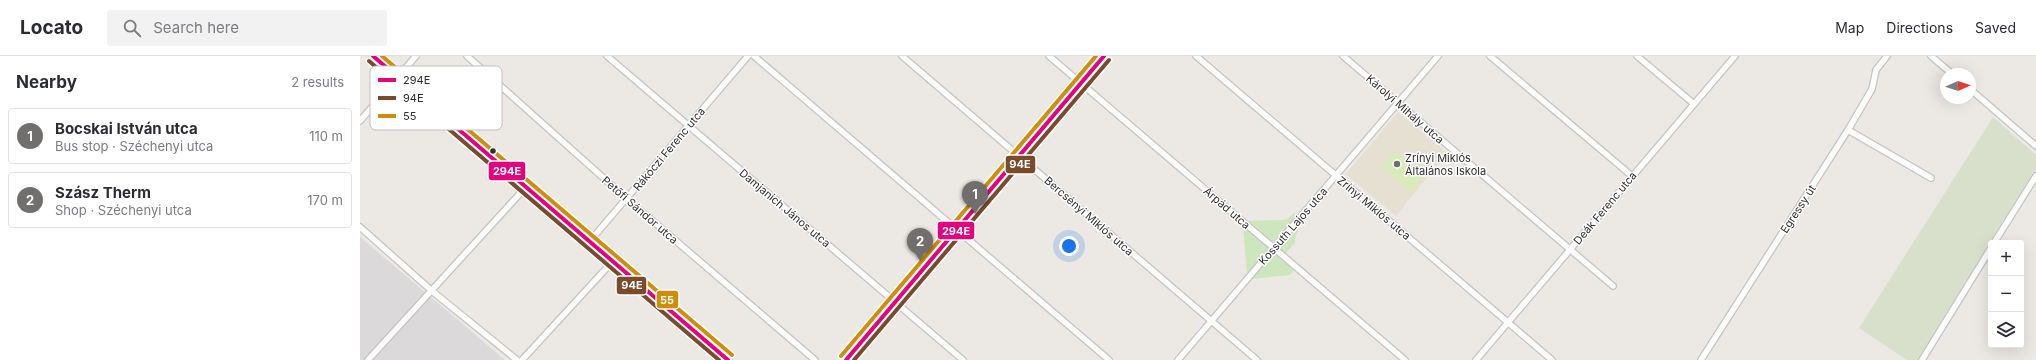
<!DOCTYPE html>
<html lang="en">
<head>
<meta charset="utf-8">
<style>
	:root { --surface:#fff; --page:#f2f2f3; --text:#2b2b33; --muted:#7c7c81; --line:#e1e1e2; --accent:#706f6e }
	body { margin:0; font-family:Inter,sans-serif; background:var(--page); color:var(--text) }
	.controls { position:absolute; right:12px; bottom:12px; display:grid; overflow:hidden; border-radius:4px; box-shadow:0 4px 16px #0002 }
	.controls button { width:36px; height:36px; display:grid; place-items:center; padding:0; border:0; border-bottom:1px solid var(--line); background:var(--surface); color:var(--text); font:20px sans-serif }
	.compass { position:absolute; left:1580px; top:12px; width:36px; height:36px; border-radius:50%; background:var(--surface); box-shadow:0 4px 16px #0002; rotate:87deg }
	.you { position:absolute; left:709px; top:190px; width:14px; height:14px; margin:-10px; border:3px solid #fff; border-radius:50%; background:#1a73e8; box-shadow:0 0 0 6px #1a73e833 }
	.badge { display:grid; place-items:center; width:26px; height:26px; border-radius:50%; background:var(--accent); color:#fff; font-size:13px; font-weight:700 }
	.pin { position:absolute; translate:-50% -33px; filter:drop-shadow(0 1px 2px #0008) }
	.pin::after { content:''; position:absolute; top:21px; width:14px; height:12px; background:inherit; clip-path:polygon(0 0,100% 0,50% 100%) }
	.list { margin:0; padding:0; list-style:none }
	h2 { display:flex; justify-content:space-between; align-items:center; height:52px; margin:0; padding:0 16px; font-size:17px }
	h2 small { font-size:13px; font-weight:400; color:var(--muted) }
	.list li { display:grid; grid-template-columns:26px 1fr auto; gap:12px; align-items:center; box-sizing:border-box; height:56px; margin:0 8px 8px; padding:0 8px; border:1px solid var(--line); border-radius:4px }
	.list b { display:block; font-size:15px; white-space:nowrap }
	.list p { margin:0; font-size:13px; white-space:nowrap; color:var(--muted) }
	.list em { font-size:13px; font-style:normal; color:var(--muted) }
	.icon { flex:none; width:22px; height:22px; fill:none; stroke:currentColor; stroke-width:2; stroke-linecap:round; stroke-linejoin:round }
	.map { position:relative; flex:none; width:1676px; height:304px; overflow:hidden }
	header { display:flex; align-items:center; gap:24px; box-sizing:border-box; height:56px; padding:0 20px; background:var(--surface); border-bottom:1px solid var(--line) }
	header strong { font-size:19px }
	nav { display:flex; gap:22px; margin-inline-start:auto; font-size:14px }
	.search { width:280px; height:36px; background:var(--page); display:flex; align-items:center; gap:10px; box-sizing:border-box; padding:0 14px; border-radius:4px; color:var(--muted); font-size:15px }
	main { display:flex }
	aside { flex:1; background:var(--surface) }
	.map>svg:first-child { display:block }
	.industrial { fill:#dcd9db }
	.education { fill:#e6e0d3 }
	.green { fill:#cee6be }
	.cemetery { fill:#d8e0cc }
	.pitch { fill:#d9eabb }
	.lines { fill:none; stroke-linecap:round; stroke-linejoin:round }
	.minor-casing { stroke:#c5c4c5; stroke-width:8 }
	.tertiary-casing { stroke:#c5c4c5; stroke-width:9 }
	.secondary-casing { stroke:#c5c4c5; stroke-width:10 }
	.minor { stroke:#fcfcfb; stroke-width:5.5 }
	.tertiary { stroke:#fcfcfb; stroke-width:7 }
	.secondary { stroke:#fcfcfb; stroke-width:8 }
	.bus-1-casing { stroke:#fff; stroke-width:7 }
	.bus-2-casing { stroke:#fff; stroke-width:7 }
	.bus-3-casing { stroke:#fff; stroke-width:7 }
	.bus-1 { stroke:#e5007d; stroke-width:4 }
	.bus-2 { stroke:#7a4b2a; stroke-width:4 }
	.bus-3 { stroke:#cf8e09; stroke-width:4 }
	.bus-dot { fill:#2e2e2e; stroke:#fff; stroke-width:1.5 }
	.poi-dot { fill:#706f6e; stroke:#fff; stroke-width:1.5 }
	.labels { text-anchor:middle; stroke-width:3; stroke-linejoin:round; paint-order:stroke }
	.street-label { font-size:11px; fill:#2e2e2e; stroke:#fff }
	.poi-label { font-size:11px; fill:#2e2e2e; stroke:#fff; text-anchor:start }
	.key { fill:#fff; stroke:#c0c0c0; stroke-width:1 }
	.key-label { font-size:11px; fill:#2e2e2e }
	.line-badge { stroke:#fff; stroke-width:1.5 }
	.badge-label { font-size:11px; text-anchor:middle; font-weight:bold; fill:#fff }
</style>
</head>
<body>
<header>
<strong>Locato</strong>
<div class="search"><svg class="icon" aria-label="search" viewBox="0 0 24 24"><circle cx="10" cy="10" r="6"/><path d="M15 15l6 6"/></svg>Search here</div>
<nav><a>Map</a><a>Directions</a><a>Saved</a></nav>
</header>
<main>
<aside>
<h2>Nearby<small>2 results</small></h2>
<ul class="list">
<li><span class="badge">1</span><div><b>Bocskai István utca</b><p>Bus stop · Széchenyi utca</p></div><em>110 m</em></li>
<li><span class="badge">2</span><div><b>Szász Therm</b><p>Shop · Széchenyi utca</p></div><em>170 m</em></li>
</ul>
</aside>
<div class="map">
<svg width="1676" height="304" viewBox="0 0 1676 304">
	<rect width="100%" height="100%" fill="#ece8e4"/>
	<polygon class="industrial" points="0,181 145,304 0,304"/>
	<polygon class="education" points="1038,56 1087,97 1036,160 986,118"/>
	<g class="green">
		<polygon points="934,157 937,160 916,185 911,185 886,165 923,164 927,163"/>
		<path d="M939,167C940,175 934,179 935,187L925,198L921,194L920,189Z"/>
		<polygon points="883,170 908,190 908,194 887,219"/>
		<polygon points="915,198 934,214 930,219 892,223 912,199"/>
	</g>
	<polygon class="cemetery" points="1633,61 1676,99 1676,113 1561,304 1547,304 1499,272"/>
	<polygon class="pitch" points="1035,95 1065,120 1051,137 1021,111"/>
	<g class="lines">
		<g class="minor-casing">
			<g id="minor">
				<polyline points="107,0 267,143 455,304"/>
				<polyline points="247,0 603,304"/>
				<polyline points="394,0 749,304"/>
				<polyline points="542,0 897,304"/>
				<polyline points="689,0 1045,304"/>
				<polyline points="836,0 1192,304"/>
				<polyline points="983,0 1253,230"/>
				<polyline points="1130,0 1272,120"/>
				<polyline points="1277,0 1334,48"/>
				<polyline points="1571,0 1592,18"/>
				<polyline points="1610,33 1676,90"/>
				<polyline points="0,65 56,0"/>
				<polyline points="1488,74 1571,122"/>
				<polyline points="0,171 72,235 157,304"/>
				<polyline points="230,185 388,0"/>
				<polyline points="1634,187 1676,120"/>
				<polyline points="8,304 166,131"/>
				<polyline points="162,304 253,205"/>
				<polyline points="818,304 1078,0"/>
				<polyline points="1116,304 1375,0"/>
				<polyline points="1341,304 1488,74 1512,33 1516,14 1527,0"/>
				<polyline points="1562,304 1631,192"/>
			</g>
		</g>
		<g class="tertiary-casing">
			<polyline id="tertiary" points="486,304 744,0"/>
		</g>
		<g class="secondary-casing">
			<polyline id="secondary" points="13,0 368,304"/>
		</g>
		<use href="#minor" class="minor"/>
		<use href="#tertiary" class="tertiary"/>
		<use href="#secondary" class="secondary"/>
		<g class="bus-1-casing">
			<g id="bus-1">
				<polyline points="13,0 368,304"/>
				<polyline points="486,304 744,0"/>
			</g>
		</g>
		<g class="bus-2-casing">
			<g id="bus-2">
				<polyline points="9,5 359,304"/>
				<polyline points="494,304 749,4"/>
			</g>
		</g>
		<g class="bus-3-casing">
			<g id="bus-3">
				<polyline points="22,0 372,299"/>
				<polyline points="481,300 736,0"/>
			</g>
		</g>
		<use href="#bus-1" class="bus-1"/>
		<use href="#bus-2" class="bus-2"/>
		<use href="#bus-3" class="bus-3"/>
	</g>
	<circle class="bus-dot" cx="133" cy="95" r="3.5"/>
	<circle class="poi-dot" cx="1037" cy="108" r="4"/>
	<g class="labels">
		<g class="street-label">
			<text transform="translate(1045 53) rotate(41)" y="4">Károlyi Mihály utca</text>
			<text transform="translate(309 93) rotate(-50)" y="4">Rákóczi Ferenc utca</text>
			<text transform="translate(425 152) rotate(40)" y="4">Damjanich János utca</text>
			<text transform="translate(867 152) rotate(41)" y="4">Árpád utca</text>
			<text transform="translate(1014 152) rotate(40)" y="4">Zrínyi Miklós utca</text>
			<text transform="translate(1245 152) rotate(-50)" y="4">Deák Ferenc utca</text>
			<text transform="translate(1438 153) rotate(-57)" y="4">Egressy út</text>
			<text transform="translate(280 154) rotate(41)" y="4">Petőfi Sándor utca</text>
			<text transform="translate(729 160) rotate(41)" y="4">Bercsényi Miklós utca</text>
			<text transform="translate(933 170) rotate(-49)" y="4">Kossuth Lajos utca</text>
		</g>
		<g class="poi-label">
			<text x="1045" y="106">Zrínyi Miklós<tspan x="1045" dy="13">Általános Iskola</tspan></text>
		</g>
	</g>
	<rect x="10" y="10" width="132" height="64" rx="6" class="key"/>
	<rect x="18" y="22" width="18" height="4" fill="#e5007d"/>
	<rect x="18" y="40" width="18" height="4" fill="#7a4b2a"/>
	<rect x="18" y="58" width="18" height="4" fill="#cf8e09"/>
	<g class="key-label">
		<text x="43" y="28">294E</text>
		<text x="43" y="46">94E</text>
		<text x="43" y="64">55</text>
	</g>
	<g class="line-badge">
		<rect x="645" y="99" width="31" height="19" rx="4" fill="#7a4b2a"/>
		<rect x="128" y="105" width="38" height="20" rx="4" fill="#e5007d"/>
		<rect x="577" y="165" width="38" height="19" rx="4" fill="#e5007d"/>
		<rect x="256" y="220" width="31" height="19" rx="4" fill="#7a4b2a"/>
		<rect x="296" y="234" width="23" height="19" rx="4" fill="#cf8e09"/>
	</g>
	<g class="badge-label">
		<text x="660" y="112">94E</text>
		<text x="147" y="119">294E</text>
		<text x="596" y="179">294E</text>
		<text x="272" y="233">94E</text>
		<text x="307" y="248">55</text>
	</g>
</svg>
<div class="controls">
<button>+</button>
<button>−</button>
<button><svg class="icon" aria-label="layers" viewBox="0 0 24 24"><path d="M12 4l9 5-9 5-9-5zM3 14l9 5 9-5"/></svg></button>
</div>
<svg class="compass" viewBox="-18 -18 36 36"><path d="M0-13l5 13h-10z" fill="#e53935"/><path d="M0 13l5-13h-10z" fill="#7c7c81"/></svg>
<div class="you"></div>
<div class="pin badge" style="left:615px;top:158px">1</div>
<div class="pin badge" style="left:560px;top:205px">2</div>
</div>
</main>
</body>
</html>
